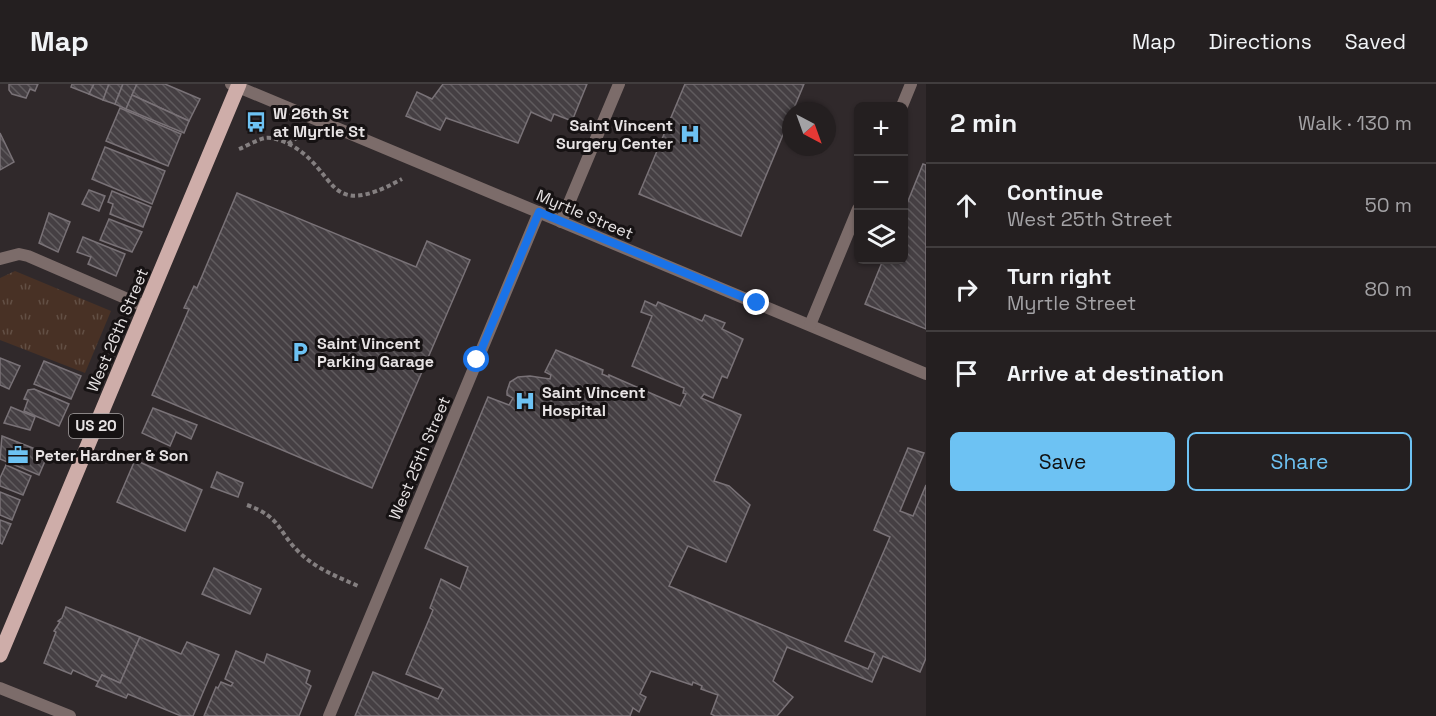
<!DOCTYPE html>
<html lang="en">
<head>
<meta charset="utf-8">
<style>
	:root { --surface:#241f20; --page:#302c2d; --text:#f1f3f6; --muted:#a3a2a5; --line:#413d3e; --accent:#6dc2f3 }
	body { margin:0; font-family:"Space Grotesk",sans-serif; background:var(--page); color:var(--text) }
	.controls { position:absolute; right:18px; top:18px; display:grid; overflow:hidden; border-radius:9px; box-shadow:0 2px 4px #0004 }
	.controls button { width:54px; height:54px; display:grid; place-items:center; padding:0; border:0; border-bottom:2px solid var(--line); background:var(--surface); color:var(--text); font:30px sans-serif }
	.compass { position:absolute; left:782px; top:18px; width:54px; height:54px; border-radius:50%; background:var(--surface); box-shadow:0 2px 4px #0004; rotate:139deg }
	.stop { position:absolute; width:18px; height:18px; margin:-14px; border:4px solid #1a73e8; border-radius:50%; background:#fff }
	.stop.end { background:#1a73e8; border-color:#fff; box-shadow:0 2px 6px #0008 }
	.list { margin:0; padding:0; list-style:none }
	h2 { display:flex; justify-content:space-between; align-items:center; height:78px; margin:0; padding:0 24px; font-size:26px }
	h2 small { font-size:20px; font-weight:400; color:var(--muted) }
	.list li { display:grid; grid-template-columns:39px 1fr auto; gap:18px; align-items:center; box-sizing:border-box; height:84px; padding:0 24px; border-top:2px solid var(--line) }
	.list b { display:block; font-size:22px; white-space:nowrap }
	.list p { margin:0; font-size:20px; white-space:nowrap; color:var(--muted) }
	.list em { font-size:20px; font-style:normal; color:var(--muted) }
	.actions { display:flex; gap:12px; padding:18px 24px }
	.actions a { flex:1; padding:14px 0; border:2px solid var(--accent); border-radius:9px; text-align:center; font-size:21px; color:var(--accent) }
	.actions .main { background:var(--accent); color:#111 }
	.icon { flex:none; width:33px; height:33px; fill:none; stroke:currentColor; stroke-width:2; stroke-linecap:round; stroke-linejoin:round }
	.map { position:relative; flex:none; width:926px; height:632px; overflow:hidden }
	header { display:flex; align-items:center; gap:36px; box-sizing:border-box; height:84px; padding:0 30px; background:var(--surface); border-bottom:2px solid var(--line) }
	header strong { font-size:28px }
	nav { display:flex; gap:33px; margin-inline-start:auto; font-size:21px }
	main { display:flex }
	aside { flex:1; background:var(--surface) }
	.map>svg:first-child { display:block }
	.grass { fill:url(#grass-tufts) }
	.building { fill:url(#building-back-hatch); stroke:#797277; stroke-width:1.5 }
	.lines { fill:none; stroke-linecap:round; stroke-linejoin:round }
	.path { stroke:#847f80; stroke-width:4; stroke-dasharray:4.5 3; stroke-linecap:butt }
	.minor { stroke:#7c6c6a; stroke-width:12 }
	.tertiary { stroke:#7c6c6a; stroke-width:12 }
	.primary { stroke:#ceada9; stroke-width:15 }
	.route { stroke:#1a73e8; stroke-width:8 }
	.labels { text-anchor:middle; stroke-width:6; stroke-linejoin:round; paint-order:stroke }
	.shield { fill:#161213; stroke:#a8a4a5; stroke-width:1.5 }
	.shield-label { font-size:15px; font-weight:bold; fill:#e7e3e4 }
	.poi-label { font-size:16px; font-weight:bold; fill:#e7e3e4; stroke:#161213; text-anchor:start }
	.street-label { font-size:16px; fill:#e7e3e4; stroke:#161213 }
</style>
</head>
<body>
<header>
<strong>Map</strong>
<nav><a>Map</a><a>Directions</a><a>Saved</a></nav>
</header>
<main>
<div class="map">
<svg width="926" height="632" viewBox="0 0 926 632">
	<defs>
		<pattern id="grass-tufts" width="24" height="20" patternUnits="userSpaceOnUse" patternTransform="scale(1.5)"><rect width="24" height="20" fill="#483125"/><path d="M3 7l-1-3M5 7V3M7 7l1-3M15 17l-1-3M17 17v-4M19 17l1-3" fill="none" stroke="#624f44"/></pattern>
		<pattern id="building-back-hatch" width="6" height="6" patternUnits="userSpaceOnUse" patternTransform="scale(1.5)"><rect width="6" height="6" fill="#453f43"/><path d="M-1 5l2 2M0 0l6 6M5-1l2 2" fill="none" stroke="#605b5e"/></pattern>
	</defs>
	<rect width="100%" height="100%" fill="#30292b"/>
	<polygon class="grass" points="15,187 111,227 85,289 0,256 0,194"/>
	<g class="building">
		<polygon points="9,0 38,0 35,7 30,5 26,14 12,10 9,6"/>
		<polygon points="72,0 94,0 89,10 71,3"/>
		<polygon points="94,0 109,0 103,16 89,10"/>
		<polygon points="109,0 123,0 115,20 103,16"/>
		<polygon points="123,0 137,0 126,25 115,20"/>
		<polygon points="137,0 165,0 200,15 189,37 132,11"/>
		<polygon points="443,0 587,0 572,37 554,30 551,37 531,28 518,59 446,34 440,46 406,32 417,8 432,15"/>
		<polygon points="685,0 804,0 741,152 639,110"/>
		<polygon points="132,11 189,37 184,49 126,25"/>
		<polygon points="120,24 181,50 168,82 106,57"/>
		<polygon points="0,49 14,78 0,86"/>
		<polygon points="105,63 165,87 152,120 92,95"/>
		<polygon points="923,80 926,81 926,245 865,220 883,176 904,176 904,127"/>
		<polygon points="89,106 105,112 99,127 82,120"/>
		<polygon points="112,107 151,123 143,143 110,130 113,120 108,118"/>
		<polygon points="237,109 416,183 427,157 470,176 372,404 152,311 189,225 184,224 194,202 197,204"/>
		<polygon points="49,129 70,138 58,168 39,159"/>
		<polygon points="109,135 142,148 132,168 100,156"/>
		<polygon points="83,153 125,170 116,192 88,180 91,173 77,168"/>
		<polygon points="645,217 656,222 658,218 702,237 705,231 725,239 722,245 743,255 727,294 722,292 713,314 704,310 701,314 741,331 714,397 729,402 750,421 726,478 688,462 669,502 868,585 875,569 845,557 890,453 874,446 908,364 924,369 900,427 913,432 926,401 926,574 920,588 883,572 872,598 787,563 773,597 793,613 777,632 715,632 711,630 718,611 701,605 702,602 693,598 692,601 651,587 640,610 646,613 639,628 633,624 630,632 355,632 373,588 438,615 443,605 406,590 433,526 430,524 441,495 460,505 468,483 425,464 488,313 509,321 513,314 507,311 507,307 510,298 518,293 530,292 550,295 551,291 545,288 556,266 603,286 602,290 609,293 609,291 680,322 686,310 683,309 684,304 632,282 652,232 641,228"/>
		<polygon points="0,274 20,282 9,305 0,301"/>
		<polygon points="44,277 81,292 71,315 34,300"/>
		<polygon points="34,305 69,320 59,342 24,327 28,316 24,315 28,306"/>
		<polygon points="11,323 35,333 30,346 4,339"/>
		<polygon points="153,324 197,341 191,355 176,348 170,362 142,349"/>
		<polygon points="2,352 48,370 39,391 0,375"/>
		<polygon points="135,376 202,406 185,447 117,418"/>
		<polygon points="6,381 31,392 23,411 0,402 0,394"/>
		<polygon points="217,388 243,399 238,413 211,403"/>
		<polygon points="0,408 20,416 12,436 0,431"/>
		<polygon points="0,436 11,440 2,460 0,459"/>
		<polygon points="214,484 261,505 250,530 202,510"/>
		<polygon points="66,523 140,553 120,599 102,591 99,598 73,586 71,590 44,579 56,548 54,547 60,538 58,537 62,534"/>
		<polygon points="140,553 181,570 187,558 219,571 193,632 181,632 128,610 126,614 96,602 102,591 120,599"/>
		<polygon points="236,567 264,579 267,570 310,587 306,599 311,602 299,632 204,632 216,603 218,604 221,598 231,602 233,599 225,595"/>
	</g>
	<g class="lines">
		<g class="path">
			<polyline points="288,60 298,53"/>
			<path d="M239,65C247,62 256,56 265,54C272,53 280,56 287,59C340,85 322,139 402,95"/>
			<path d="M247,421C283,434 277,448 301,470C317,485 338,493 358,502"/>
		</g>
		<g class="minor">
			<polyline points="231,0 926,290"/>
			<polyline points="902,22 911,0"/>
			<polyline points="561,138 619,0"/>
			<polyline points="0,175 19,170 28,172 146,223"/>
			<polyline points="810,241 858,125"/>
			<polyline points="329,632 539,128"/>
		</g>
		<polyline class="tertiary" points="0,604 70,632"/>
		<polyline class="primary" points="0,571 239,0"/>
	</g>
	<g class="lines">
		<polyline class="route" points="477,276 539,128 757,219"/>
	</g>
	<defs>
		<g id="bus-bare" transform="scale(1.62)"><path d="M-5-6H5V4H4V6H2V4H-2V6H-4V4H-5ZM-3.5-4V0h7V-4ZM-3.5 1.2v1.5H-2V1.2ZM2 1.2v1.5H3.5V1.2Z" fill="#6dc2f3" stroke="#161213" stroke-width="2.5" paint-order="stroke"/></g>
		<g id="hospital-bare" transform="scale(1.62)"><path d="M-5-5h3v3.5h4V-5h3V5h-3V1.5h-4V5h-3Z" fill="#6dc2f3" stroke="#161213" stroke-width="2.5" paint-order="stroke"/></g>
		<g id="parking-bare" transform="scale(1.62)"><path d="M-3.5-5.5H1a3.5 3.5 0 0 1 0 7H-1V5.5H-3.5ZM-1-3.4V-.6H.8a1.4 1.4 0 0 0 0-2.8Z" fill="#6dc2f3" stroke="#161213" stroke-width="2.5" paint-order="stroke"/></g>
		<g id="office-bare" transform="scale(1.62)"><path d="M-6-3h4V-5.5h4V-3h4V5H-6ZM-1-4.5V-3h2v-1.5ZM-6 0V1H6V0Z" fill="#6dc2f3" stroke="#161213" stroke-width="2.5" paint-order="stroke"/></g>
	</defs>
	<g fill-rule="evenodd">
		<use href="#bus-bare" x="256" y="38"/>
		<use href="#hospital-bare" x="690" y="50"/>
		<use href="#parking-bare" x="300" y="268"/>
		<use href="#hospital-bare" x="525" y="317"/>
		<use href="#office-bare" x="18" y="371"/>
	</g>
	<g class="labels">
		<rect class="shield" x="69" y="330" width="54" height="24" rx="4.5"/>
		<g class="shield-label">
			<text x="96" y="347">US 20</text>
		</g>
		<g class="poi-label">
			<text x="273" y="35">W 26th St<tspan x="273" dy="18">at Myrtle St</tspan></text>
			<text x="673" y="47" text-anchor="end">Saint Vincent<tspan x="673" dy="18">Surgery Center</tspan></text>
			<text x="317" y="265">Saint Vincent<tspan x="317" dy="18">Parking Garage</tspan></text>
			<text x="542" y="314">Saint Vincent<tspan x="542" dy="18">Hospital</tspan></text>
			<text x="35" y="377">Peter Hardner &amp; Son</text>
		</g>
		<g class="street-label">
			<text transform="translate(585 130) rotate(23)" y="6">Myrtle Street</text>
			<text transform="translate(117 246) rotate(-67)" y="6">West 26th Street</text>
			<text transform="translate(419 374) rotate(-67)" y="6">West 25th Street</text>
		</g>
	</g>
</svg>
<div class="controls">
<button>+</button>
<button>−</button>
<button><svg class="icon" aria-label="layers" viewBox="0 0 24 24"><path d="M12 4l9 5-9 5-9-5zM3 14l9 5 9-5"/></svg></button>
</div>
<svg class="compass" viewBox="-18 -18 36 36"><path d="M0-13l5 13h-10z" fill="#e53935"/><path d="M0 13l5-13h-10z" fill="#a3a2a5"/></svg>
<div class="stop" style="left:477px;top:276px"></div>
<div class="stop end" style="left:757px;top:219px"></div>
</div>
<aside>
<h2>2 min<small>Walk · 130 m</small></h2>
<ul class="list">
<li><svg class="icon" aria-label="ahead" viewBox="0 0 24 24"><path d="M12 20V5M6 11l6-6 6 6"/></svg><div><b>Continue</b><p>West 25th Street</p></div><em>50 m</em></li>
<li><svg class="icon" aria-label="right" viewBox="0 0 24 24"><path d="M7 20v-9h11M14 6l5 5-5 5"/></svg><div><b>Turn right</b><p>Myrtle Street</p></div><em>80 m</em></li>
<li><svg class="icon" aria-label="arrive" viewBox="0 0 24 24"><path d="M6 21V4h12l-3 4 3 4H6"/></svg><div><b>Arrive at destination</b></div></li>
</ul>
<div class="actions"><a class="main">Save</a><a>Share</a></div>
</aside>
</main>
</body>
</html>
